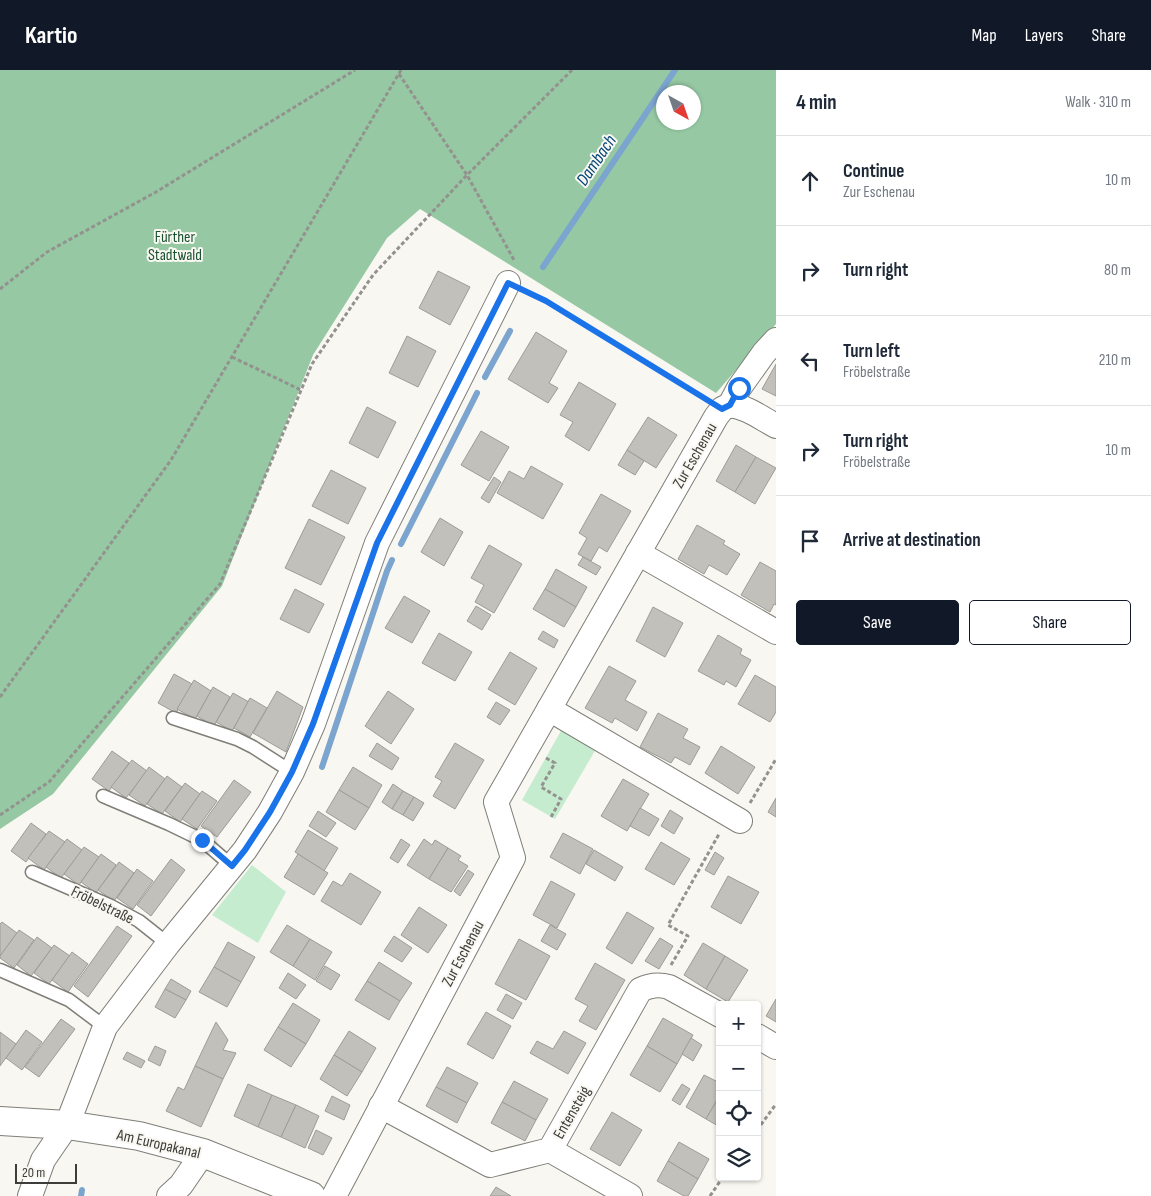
<!DOCTYPE html>
<html lang="en">
<head>
<meta charset="utf-8">
<style>
	:root { --surface:#fff; --page:#f2f2f3; --text:#1f2937; --muted:#747a83; --line:#e0e1e3; --accent:#111827 }
	body { margin:0; font-family:"Sofia Sans Condensed",sans-serif; background:var(--page); color:var(--text) }
	.controls { position:absolute; right:15px; bottom:15px; display:grid; overflow:hidden; border-radius:5px; box-shadow:0 1px 4px #0004 }
	.controls button { width:45px; height:45px; display:grid; place-items:center; padding:0; border:0; border-bottom:1px solid var(--line); background:var(--surface); color:var(--text); font:25px sans-serif }
	.compass { position:absolute; left:656px; top:15px; width:45px; height:45px; border-radius:50%; background:var(--surface); box-shadow:0 1px 4px #0004; rotate:140deg }
	.scale { position:absolute; left:15px; bottom:12px; width:62px; box-sizing:border-box; padding-left:5px; border:2px solid #3d3d3a; border-top:0; font-size:14px; line-height:18px; white-space:nowrap; color:#3d3d3a; -webkit-text-stroke:4px #f9f7f1; paint-order:stroke }
	.stop { position:absolute; width:15px; height:15px; margin:-11px; border:4px solid #1a73e8; border-radius:50%; background:#fff }
	.stop.end { background:#1a73e8; border-color:#fff; box-shadow:0 1px 5px #0008 }
	.list { margin:0; padding:0; list-style:none }
	h2 { display:flex; justify-content:space-between; align-items:center; height:65px; margin:0; padding:0 20px; font-size:21px }
	h2 small { font-size:16px; font-weight:400; color:var(--muted) }
	.list li { display:grid; grid-template-columns:32px 1fr auto; gap:15px; align-items:center; box-sizing:border-box; height:90px; padding:0 20px; border-top:1px solid var(--line) }
	.list b { display:block; font-size:19px; white-space:nowrap }
	.list p { margin:0; font-size:16px; white-space:nowrap; color:var(--muted) }
	.list em { font-size:16px; font-style:normal; color:var(--muted) }
	.actions { display:flex; gap:10px; padding:15px 20px }
	.actions a { flex:1; padding:11px 0; border:1px solid var(--accent); border-radius:5px; text-align:center; font-size:18px; color:var(--accent) }
	.actions .main { background:var(--accent); color:#fff }
	.icon { flex:none; width:28px; height:28px; fill:none; stroke:currentColor; stroke-width:2; stroke-linecap:round; stroke-linejoin:round }
	.map { position:relative; flex:none; width:776px; height:1126px; overflow:hidden }
	header { display:flex; align-items:center; gap:30px; box-sizing:border-box; height:70px; padding:0 25px; background:var(--accent); color:#fff }
	header strong { font-size:24px }
	nav { display:flex; gap:28px; margin-inline-start:auto; font-size:18px }
	main { display:flex }
	aside { flex:1; background:var(--surface) }
	.map>svg:first-child { display:block }
	.green { fill:#c5eccf }
	.forest { fill:#95c8a3; fill-rule:evenodd }
	.lines { fill:none; stroke-linecap:round; stroke-linejoin:round }
	.stream { stroke:#7ba4ce; stroke-width:6 }
	.building { fill:#c2c0ba; stroke:#9e9c97 }
	.service-casing { stroke:#7f7e78; stroke-width:15 }
	.minor-casing { stroke:#7f7e78; stroke-width:26 }
	.secondary-casing { stroke:#7f7e78; stroke-width:30 }
	.path { stroke:#93928e; stroke-width:3; stroke-dasharray:4 2.5; stroke-linecap:butt }
	.service { stroke:#fff; stroke-width:12 }
	.minor { stroke:#fff; stroke-width:24 }
	.secondary { stroke:#fff; stroke-width:28 }
	.route { stroke:#1a73e8; stroke-width:6 }
	.labels { text-anchor:middle; stroke-width:4; stroke-linejoin:round; paint-order:stroke }
	.park-label { font-size:16px; fill:#18522f; stroke:#f9f7f1 }
	.street-label { font-size:16px; fill:#3d3d3a; stroke:#f9f7f1 }
	.water-label { font-size:18px; font-style:italic; fill:#024679; stroke:#f9f7f1 }
</style>
</head>
<body>
<header>
<strong>Kartio</strong>
<nav><a>Map</a><a>Layers</a><a>Share</a></nav>
</header>
<main>
<div class="map">
<svg width="776" height="1126" viewBox="0 0 776 1126">
	<rect width="100%" height="100%" fill="#f9f7f1"/>
	<g class="green">
		<polygon points="562,659 596,679 555,749 522,730"/>
		<polygon points="252,795 286,822 258,873 212,845"/>
	</g>
	<path class="forest" d="M0,0H776V254L716,323L420,139L387,168L313,285L222,516L53,724L0,759ZM664,22H694V52H664Z"/>
	<g class="lines">
		<g class="stream">
			<polyline points="543,197 675,0"/>
			<polyline points="485,307 510,261"/>
			<polyline points="401,474 477,323"/>
			<polyline points="322,697 336,655 387,501 392,490"/>
			<polyline points="81,1126 82,1120"/>
		</g>
	</g>
	<g class="building">
		<polygon points="438,201 470,217 450,255 419,238"/>
		<polygon points="536,262 567,281 549,313 558,318 548,333 508,309"/>
		<polygon points="407,266 436,281 418,317 389,303"/>
		<polygon points="776,294 776,326 762,319"/>
		<polygon points="579,312 616,334 589,381 565,366 573,352 560,345"/>
		<polygon points="367,337 396,352 378,388 349,373"/>
		<polygon points="648,347 677,365 656,398 627,380"/>
		<polygon points="481,361 509,377 489,411 461,395"/>
		<polygon points="736,375 756,387 735,422 716,411"/>
		<polygon points="627,380 644,391 635,405 618,395"/>
		<polygon points="756,387 776,398 755,434 735,422"/>
		<polygon points="531,396 563,414 543,449 497,423 509,401 524,409"/>
		<polygon points="331,400 366,418 348,454 312,436"/>
		<polygon points="494,407 501,412 489,433 481,428"/>
		<polygon points="601,424 631,441 607,482 599,477 591,491 578,484 587,468 579,463"/>
		<polygon points="440,448 463,462 444,496 421,482"/>
		<polygon points="309,449 345,467 321,515 285,498"/>
		<polygon points="697,455 725,471 723,474 740,484 727,505 709,495 704,504 678,489"/>
		<polygon points="489,475 522,494 494,543 475,532 484,515 471,508"/>
		<polygon points="583,487 601,497 596,505 578,495"/>
		<polygon points="760,492 776,501 776,535 774,534 770,542 741,525"/>
		<polygon points="556,499 587,517 576,537 545,519"/>
		<polygon points="295,519 324,534 309,563 280,549"/>
		<polygon points="545,519 576,537 564,557 533,539"/>
		<polygon points="404,526 430,541 412,573 385,558"/>
		<polygon points="476,536 491,545 482,560 467,551"/>
		<polygon points="653,537 683,553 665,587 636,571"/>
		<polygon points="543,561 558,570 554,578 538,569"/>
		<polygon points="439,563 472,582 455,611 422,593"/>
		<polygon points="718,565 742,579 740,584 751,590 736,617 726,611 724,615 698,601"/>
		<polygon points="510,582 537,598 515,635 488,619"/>
		<polygon points="609,596 636,611 625,630 647,642 637,661 615,648 612,653 585,638"/>
		<polygon points="174,604 192,614 176,643 158,633"/>
		<polygon points="755,605 776,617 776,642 770,652 738,634"/>
		<polygon points="194,610 211,621 195,649 177,639"/>
		<polygon points="213,617 230,627 214,656 197,646"/>
		<polygon points="277,621 303,637 286,682 253,663"/>
		<polygon points="388,621 414,639 391,674 365,656"/>
		<polygon points="233,623 249,632 232,661 216,652"/>
		<polygon points="250,628 267,638 250,667 234,658"/>
		<polygon points="496,632 510,640 500,655 487,647"/>
		<polygon points="658,643 688,659 683,668 700,677 690,695 675,687 671,693 640,677"/>
		<polygon points="377,673 399,688 392,700 369,686"/>
		<polygon points="455,673 484,690 455,739 433,726 442,711 435,707"/>
		<polygon points="721,676 755,697 738,724 705,703"/>
		<polygon points="112,681 129,693 109,721 92,709"/>
		<polygon points="132,690 147,701 126,728 111,717"/>
		<polygon points="149,697 165,709 145,736 129,725"/>
		<polygon points="353,697 382,715 369,738 339,720"/>
		<polygon points="167,706 182,717 162,744 147,734"/>
		<polygon points="623,709 649,724 627,761 601,746"/>
		<polygon points="234,710 251,722 217,767 201,756"/>
		<polygon points="185,713 200,724 180,752 165,741"/>
		<polygon points="393,714 403,721 392,739 382,732"/>
		<polygon points="339,720 369,738 355,760 326,742"/>
		<polygon points="202,721 217,731 197,759 182,749"/>
		<polygon points="403,721 414,727 403,745 392,739"/>
		<polygon points="414,727 424,733 413,751 403,745"/>
		<polygon points="776,728 776,747 768,742"/>
		<polygon points="640,738 659,749 649,766 630,756"/>
		<polygon points="670,740 683,748 674,764 661,756"/>
		<polygon points="318,741 336,753 326,767 309,756"/>
		<polygon points="31,753 46,764 26,792 11,781"/>
		<polygon points="308,760 338,778 324,801 295,782"/>
		<polygon points="49,761 65,772 44,800 28,788"/>
		<polygon points="563,763 593,779 580,804 550,787"/>
		<polygon points="67,769 82,780 61,808 46,797"/>
		<polygon points="401,769 410,775 398,793 390,788"/>
		<polygon points="424,769 432,775 435,770 448,778 429,809 407,795"/>
		<polygon points="661,772 690,789 674,815 645,799"/>
		<polygon points="84,777 99,787 79,815 64,804"/>
		<polygon points="448,778 461,786 458,790 468,796 451,822 429,809"/>
		<polygon points="594,780 623,797 615,811 586,794"/>
		<polygon points="715,782 724,788 714,805 705,800"/>
		<polygon points="101,784 116,795 96,823 81,812"/>
		<polygon points="298,784 328,803 314,825 284,807"/>
		<polygon points="171,789 185,800 151,846 137,835"/>
		<polygon points="119,792 134,803 114,831 98,820"/>
		<polygon points="137,799 153,811 133,839 117,828"/>
		<polygon points="468,800 474,804 460,826 454,821"/>
		<polygon points="350,803 381,822 361,855 321,831 333,811 342,816"/>
		<polygon points="728,806 759,822 741,854 711,837"/>
		<polygon points="551,811 575,824 557,858 533,845"/>
		<polygon points="419,837 447,855 428,883 401,865"/>
		<polygon points="627,842 654,858 632,894 606,878"/>
		<polygon points="2,852 17,863 0,886 0,854"/>
		<polygon points="287,855 310,869 293,896 270,882"/>
		<polygon points="550,855 566,864 557,880 541,871"/>
		<polygon points="117,856 132,866 88,927 74,916"/>
		<polygon points="19,860 34,870 14,898 0,888 0,886"/>
		<polygon points="394,866 412,878 402,892 384,881"/>
		<polygon points="37,867 52,878 31,906 17,895"/>
		<polygon points="660,868 673,876 659,899 645,891"/>
		<polygon points="310,869 332,882 315,910 293,896"/>
		<polygon points="519,869 550,886 526,930 495,914"/>
		<polygon points="228,872 255,887 241,912 214,897"/>
		<polygon points="703,873 725,886 706,919 684,905"/>
		<polygon points="54,875 70,886 49,914 34,903"/>
		<polygon points="72,882 88,894 68,922 52,910"/>
		<polygon points="725,886 748,900 728,932 706,919"/>
		<polygon points="379,892 412,913 400,931 367,911"/>
		<polygon points="595,893 625,910 596,960 579,951 588,936 575,929"/>
		<polygon points="325,896 340,905 331,920 316,911"/>
		<polygon points="214,897 241,912 227,937 199,922"/>
		<polygon points="288,903 306,915 296,929 279,918"/>
		<polygon points="171,909 191,921 186,930 165,919"/>
		<polygon points="367,911 400,931 389,950 355,930"/>
		<polygon points="165,919 186,930 175,948 155,937"/>
		<polygon points="506,924 522,933 513,949 497,940"/>
		<polygon points="776,929 776,952 766,946"/>
		<polygon points="293,933 320,950 306,974 278,957"/>
		<polygon points="486,942 511,956 493,989 467,974"/>
		<polygon points="663,948 693,965 677,994 647,976"/>
		<polygon points="61,949 75,959 39,1007 25,997"/>
		<polygon points="216,952 228,970 223,980 236,983 223,1009 195,996"/>
		<polygon points="278,957 306,974 291,997 264,980"/>
		<polygon points="26,960 42,972 22,1000 6,988"/>
		<polygon points="349,961 376,978 362,1002 334,985"/>
		<polygon points="564,961 586,973 568,1004 530,983 537,971 553,979"/>
		<polygon points="0,962 16,974 0,996"/>
		<polygon points="691,968 702,975 693,991 682,984"/>
		<polygon points="155,976 166,981 160,996 148,990"/>
		<polygon points="647,976 677,994 660,1022 630,1005"/>
		<polygon points="127,982 145,991 141,998 123,989"/>
		<polygon points="334,985 362,1002 347,1026 320,1009"/>
		<polygon points="195,996 223,1009 201,1057 166,1041 178,1017 184,1020"/>
		<polygon points="447,997 478,1013 467,1033 436,1017"/>
		<polygon points="704,1005 720,1013 720,1025 706,1049 686,1037"/>
		<polygon points="514,1011 548,1029 536,1050 502,1032"/>
		<polygon points="248,1014 272,1025 258,1057 234,1046"/>
		<polygon points="682,1014 690,1019 680,1035 672,1030"/>
		<polygon points="436,1017 467,1033 457,1053 426,1036"/>
		<polygon points="272,1025 296,1035 281,1067 258,1057"/>
		<polygon points="720,1025 720,1057 706,1049"/>
		<polygon points="332,1026 350,1035 344,1050 325,1041"/>
		<polygon points="502,1032 536,1050 525,1071 491,1053"/>
		<polygon points="296,1035 319,1046 305,1078 281,1067"/>
		<polygon points="612,1042 642,1060 620,1096 590,1079"/>
		<polygon points="316,1060 332,1068 323,1085 308,1078"/>
		<polygon points="679,1072 709,1089 698,1109 668,1091"/>
		<polygon points="668,1091 698,1109 688,1126 684,1126 657,1111"/>
		<polygon points="496,1117 511,1126 490,1126"/>
	</g>
	<g class="lines">
		<g class="service-casing">
			<g id="service">
				<polyline points="173,648 237,669 253,677 292,702"/>
				<polyline points="103,726 169,754 202,770 232,796"/>
				<polyline points="32,802 111,836 139,851 168,874"/>
				<polyline points="0,900 69,930 105,957"/>
			</g>
		</g>
		<g class="minor-casing">
			<g id="minor">
				<path d="M730,335C747,337 761,348 776,356"/>
				<polyline points="638,483 776,562"/>
				<polyline points="549,639 740,751"/>
				<polyline points="757,966 776,977"/>
				<path d="M381,1036L490,1095L550,1080L640,920C650,915 658,914 669,917L720,945"/>
				<polyline points="550,1080 630,1126"/>
				<polyline points="30,1126 43,1090 67,1055 105,957 168,874 245,780 270,742 292,702 313,654 377,473 508,213"/>
				<polyline points="169,1126 181,1115 203,1083"/>
				<polyline points="334,1126 513,788 496,732 716,347 722,339 730,335 739,318 764,283 776,270"/>
			</g>
		</g>
		<g class="secondary-casing">
			<polyline id="secondary" points="0,1051 67,1055 139,1066 203,1083 311,1126"/>
		</g>
		<g class="path">
			<polyline points="399,4 467,105 514,190 514,192"/>
			<polyline points="0,219 47,182 156,122 355,0"/>
			<polyline points="528,222 546,231 705,328"/>
			<polyline points="232,287 301,320"/>
			<polyline points="0,627 171,390 401,0"/>
			<polyline points="546,688 555,693 541,717 561,729 550,749"/>
			<polyline points="750,733 776,689"/>
			<polyline points="0,745 49,712 220,514 312,294 373,205 467,105 572,0"/>
			<polyline points="671,895 688,866 668,855 719,764"/>
			<polyline points="757,1060 776,1034"/>
			<polyline points="710,1126 723,1107"/>
		</g>
		<use href="#service" class="service"/>
		<use href="#minor" class="minor"/>
		<use href="#secondary" class="secondary"/>
	</g>
	<g class="lines">
		<polyline class="route" points="202,770 232,796 245,780 270,742 292,702 313,654 377,473 508,213 546,231 722,339 730,335 739,318"/>
	</g>
	<g class="labels">
		<g class="park-label">
			<text x="175" y="172">Fürther<tspan x="175" dy="18">Stadtwald</tspan></text>
		</g>
		<g class="street-label">
			<text transform="translate(694 385) rotate(-60)" y="6">Zur Eschenau</text>
			<text transform="translate(103 834) rotate(26)" y="6">Fröbelstraße</text>
			<text transform="translate(462 883) rotate(-62)" y="6">Zur Eschenau</text>
			<text transform="translate(571 1042) rotate(-60)" y="6">Entensteig</text>
			<text transform="translate(159 1073) rotate(13)" y="6">Am Europakanal</text>
		</g>
		<g class="water-label">
			<text transform="translate(596 90) rotate(-56)" y="6">Dambach</text>
		</g>
	</g>
</svg>
<div class="controls">
<button>+</button>
<button>−</button>
<button><svg class="icon" aria-label="locate" viewBox="0 0 24 24"><circle cx="12" cy="12" r="6"/><path d="M12 2v4M12 18v4M2 12h4M18 12h4"/></svg></button>
<button><svg class="icon" aria-label="layers" viewBox="0 0 24 24"><path d="M12 4l9 5-9 5-9-5zM3 14l9 5 9-5"/></svg></button>
</div>
<svg class="compass" viewBox="-18 -18 36 36"><path d="M0-13l5 13h-10z" fill="#e53935"/><path d="M0 13l5-13h-10z" fill="#747a83"/></svg>
<div class="scale">20 m</div>
<div class="stop" style="left:739px;top:318px"></div>
<div class="stop end" style="left:202px;top:770px"></div>
</div>
<aside>
<h2>4 min<small>Walk · 310 m</small></h2>
<ul class="list">
<li><svg class="icon" aria-label="ahead" viewBox="0 0 24 24"><path d="M12 20V5M6 11l6-6 6 6"/></svg><div><b>Continue</b><p>Zur Eschenau</p></div><em>10 m</em></li>
<li><svg class="icon" aria-label="right" viewBox="0 0 24 24"><path d="M7 20v-9h11M14 6l5 5-5 5"/></svg><div><b>Turn right</b></div><em>80 m</em></li>
<li><svg class="icon" aria-label="left" viewBox="0 0 24 24"><path d="M17 20v-9H6M10 6l-5 5 5 5"/></svg><div><b>Turn left</b><p>Fröbelstraße</p></div><em>210 m</em></li>
<li><svg class="icon" aria-label="right" viewBox="0 0 24 24"><path d="M7 20v-9h11M14 6l5 5-5 5"/></svg><div><b>Turn right</b><p>Fröbelstraße</p></div><em>10 m</em></li>
<li><svg class="icon" aria-label="arrive" viewBox="0 0 24 24"><path d="M6 21V4h12l-3 4 3 4H6"/></svg><div><b>Arrive at destination</b></div></li>
</ul>
<div class="actions"><a class="main">Save</a><a>Share</a></div>
</aside>
</main>
</body>
</html>
